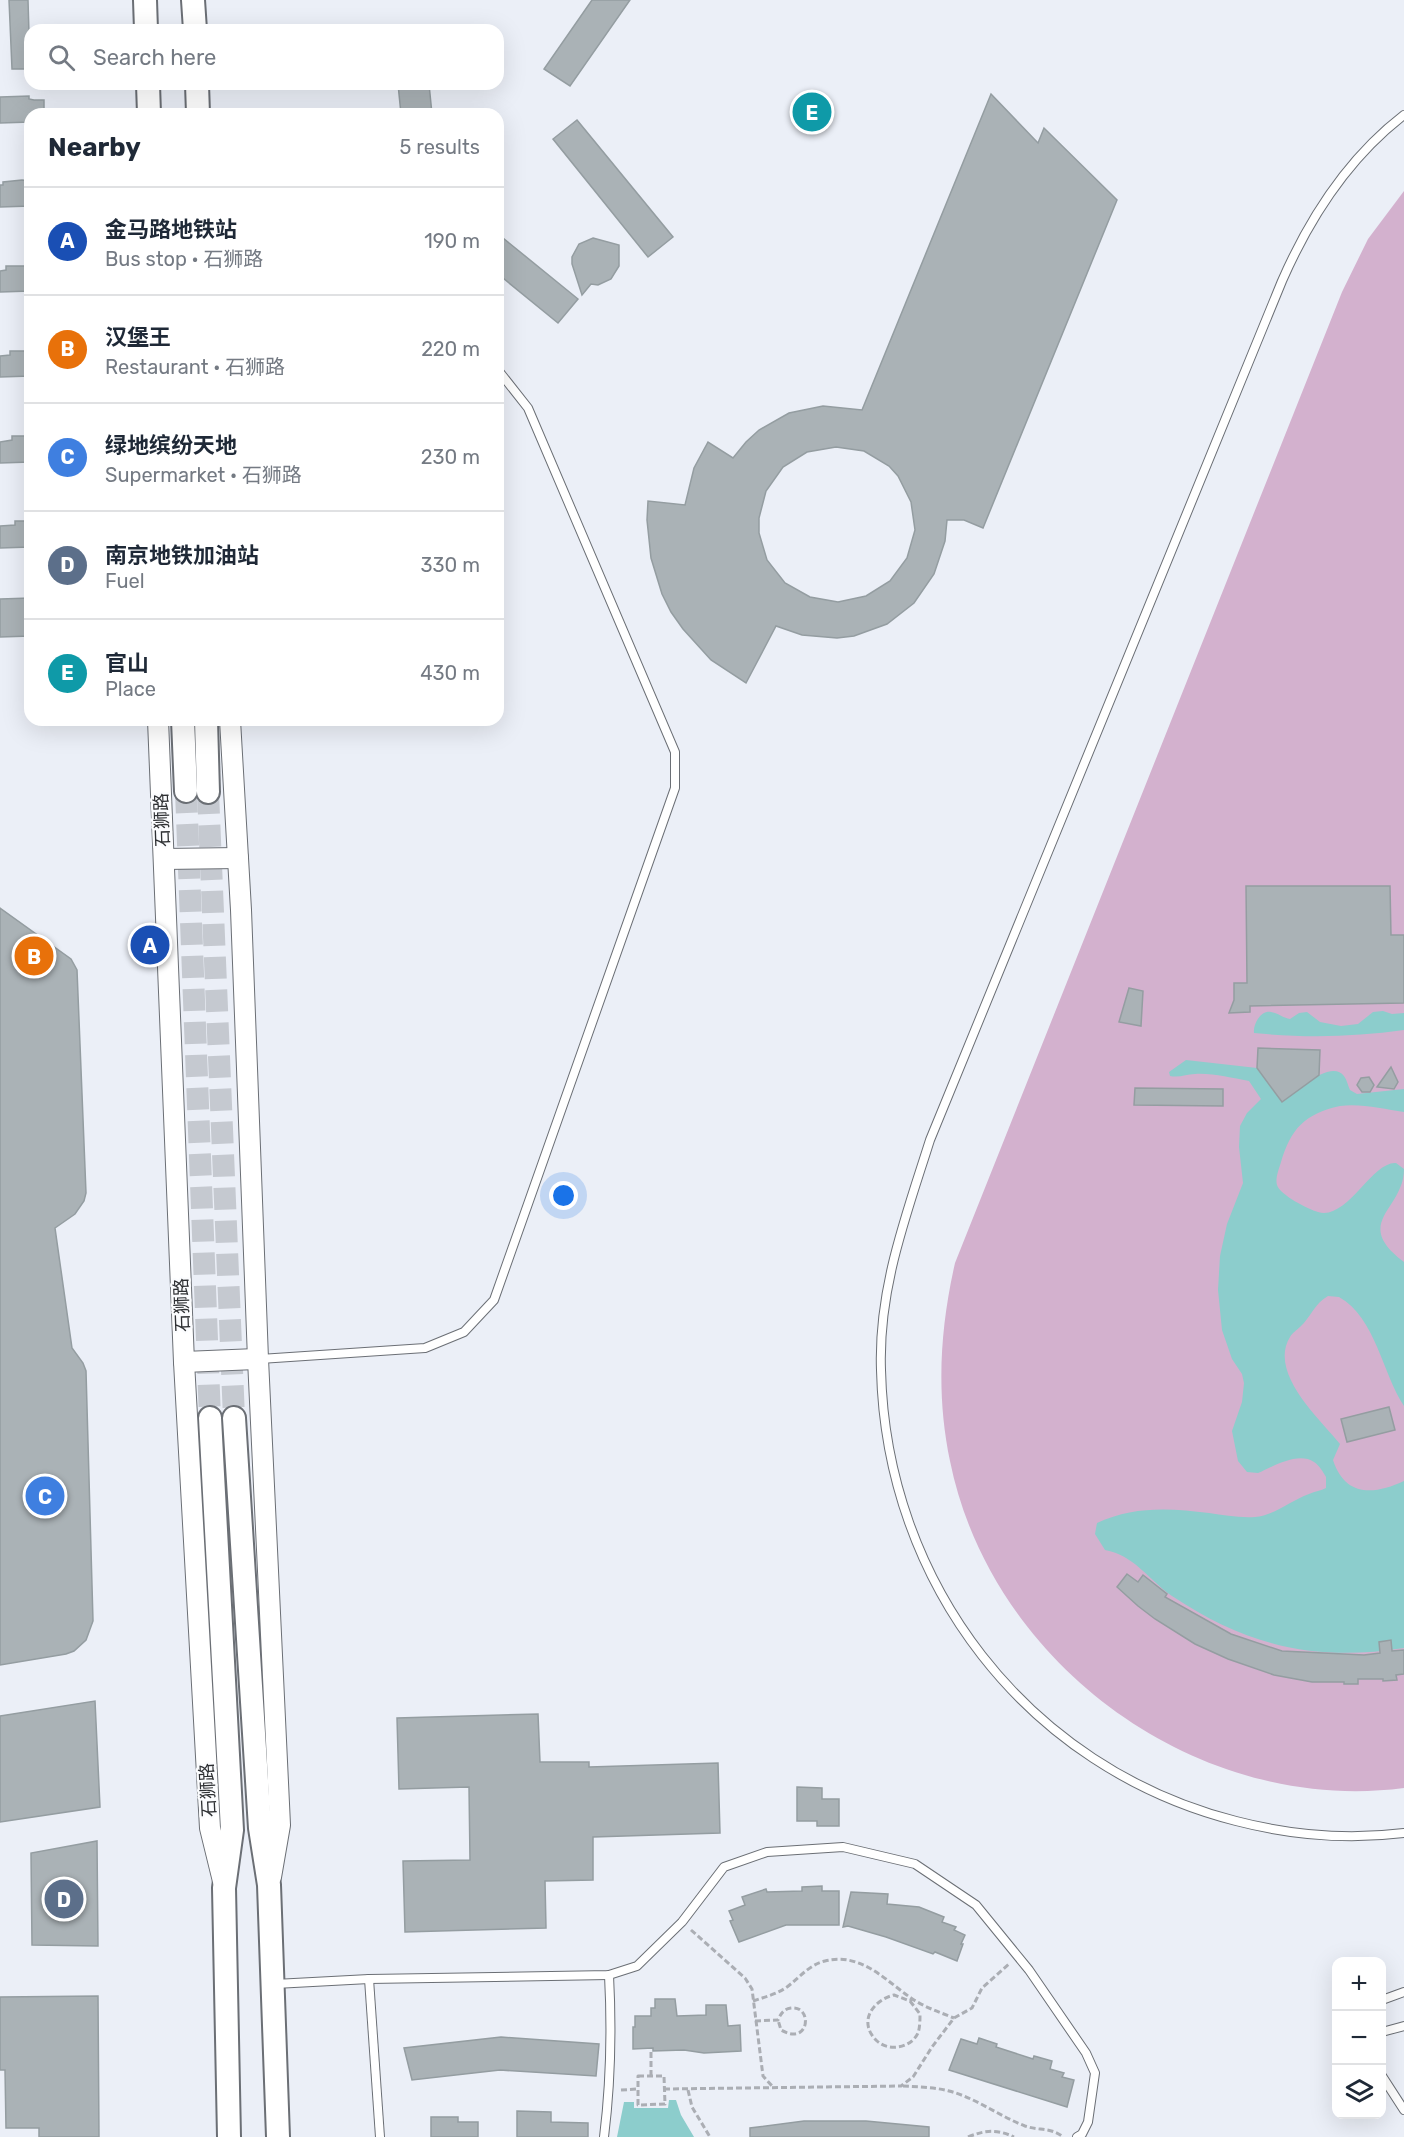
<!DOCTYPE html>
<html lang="en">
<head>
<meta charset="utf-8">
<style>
	:root { --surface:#fff; --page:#f6f6f7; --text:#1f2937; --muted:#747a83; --line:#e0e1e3; --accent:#6b5c2a }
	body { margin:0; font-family:Rubik,"Noto Sans SC",sans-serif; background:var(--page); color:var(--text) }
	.controls { position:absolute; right:18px; bottom:18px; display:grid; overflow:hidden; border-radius:12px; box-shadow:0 6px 24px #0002 }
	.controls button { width:54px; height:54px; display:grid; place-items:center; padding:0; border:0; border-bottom:2px solid var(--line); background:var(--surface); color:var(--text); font:30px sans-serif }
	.you { position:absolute; left:564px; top:1196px; width:21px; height:21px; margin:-15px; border:4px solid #fff; border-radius:50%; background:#1a73e8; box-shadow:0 0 0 9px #1a73e833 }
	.badge { display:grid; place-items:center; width:39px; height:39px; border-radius:50%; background:var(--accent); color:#fff; font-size:20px; font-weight:700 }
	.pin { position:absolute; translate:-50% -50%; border:3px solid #fff; box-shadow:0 2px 6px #0006 }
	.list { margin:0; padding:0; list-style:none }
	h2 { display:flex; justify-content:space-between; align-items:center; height:78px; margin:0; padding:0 24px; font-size:26px }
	h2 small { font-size:20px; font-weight:400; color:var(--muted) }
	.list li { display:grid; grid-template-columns:39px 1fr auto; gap:18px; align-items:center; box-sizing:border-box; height:108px; padding:0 24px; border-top:2px solid var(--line) }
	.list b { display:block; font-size:22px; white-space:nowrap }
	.list p { margin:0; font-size:20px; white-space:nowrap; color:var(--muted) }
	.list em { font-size:20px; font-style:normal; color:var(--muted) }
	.icon { flex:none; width:33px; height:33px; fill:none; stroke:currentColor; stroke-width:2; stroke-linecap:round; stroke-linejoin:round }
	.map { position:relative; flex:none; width:1404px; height:2137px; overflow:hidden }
	.search { position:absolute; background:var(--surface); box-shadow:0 6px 24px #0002; left:24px; top:24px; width:480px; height:66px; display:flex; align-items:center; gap:15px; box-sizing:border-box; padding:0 21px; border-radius:18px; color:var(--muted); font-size:22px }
	.panel { position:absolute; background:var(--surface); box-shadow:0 6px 24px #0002; left:24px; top:108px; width:480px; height:618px; border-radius:18px }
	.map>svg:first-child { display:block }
	.green { fill:#d3b1ce }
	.water { fill:#8ccdcc }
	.building { fill:#aab2b6; stroke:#949da1; stroke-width:1.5; fill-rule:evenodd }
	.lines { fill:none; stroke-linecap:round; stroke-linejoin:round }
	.secondary-tunnel { stroke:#c5c9d0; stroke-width:22; stroke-dasharray:22 11; stroke-linecap:butt }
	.service-casing { stroke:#6b6f75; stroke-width:10 }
	.tertiary-casing { stroke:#6b6f75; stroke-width:22 }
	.secondary-casing { stroke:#6b6f75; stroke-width:26 }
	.path { stroke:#abaeb4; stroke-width:3; stroke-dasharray:6 3; stroke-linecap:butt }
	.service { stroke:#fff; stroke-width:8 }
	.tertiary { stroke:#fff; stroke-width:20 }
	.secondary { stroke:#fff; stroke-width:22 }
	.labels { text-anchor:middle; stroke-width:4.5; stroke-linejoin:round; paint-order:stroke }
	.street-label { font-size:18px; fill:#2e3033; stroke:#fbfcfe }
</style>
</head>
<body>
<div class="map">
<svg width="1404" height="2137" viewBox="0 0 1404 2137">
	<rect width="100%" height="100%" fill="#ebeff7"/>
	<path class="green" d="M1404,191V1788C1197,1815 991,1664 950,1461C936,1394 940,1329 955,1263L1342,292L1368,239Z"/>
	<g class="water">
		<path d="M1383,1011L1392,1014L1404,1013V1030C1354,1037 1305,1038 1254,1033C1253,1025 1260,1010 1271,1012C1278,1013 1283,1018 1290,1019L1299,1013L1307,1012L1320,1022L1341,1026L1358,1024L1373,1012Z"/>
		<path d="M1186,1060L1257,1068L1282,1101C1294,1093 1331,1058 1344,1076C1347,1080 1348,1086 1350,1090L1357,1094L1404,1089V1112C1384,1109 1360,1103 1340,1106C1304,1114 1291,1129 1281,1162C1279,1169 1275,1178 1277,1185C1280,1195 1308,1209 1318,1212C1347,1221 1372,1161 1396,1163L1404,1169C1404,1210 1351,1222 1404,1262V1406C1382,1373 1376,1318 1339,1297L1328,1296C1314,1304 1311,1317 1300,1327C1296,1331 1293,1332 1290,1337C1268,1373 1320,1419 1340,1444L1333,1460C1345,1497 1374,1495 1404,1481V1648C1316,1662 1247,1646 1172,1596C1149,1580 1134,1555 1105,1550L1095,1534L1097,1523C1133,1506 1170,1508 1209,1513C1224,1515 1239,1518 1255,1517C1275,1515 1290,1501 1309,1494C1315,1491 1321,1491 1326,1488V1477C1323,1472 1319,1465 1314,1462C1298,1451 1272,1467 1258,1473L1247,1472L1238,1461L1232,1431L1242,1402L1244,1383L1242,1374L1232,1359L1222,1330L1218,1290L1220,1256L1227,1224L1243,1183L1239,1147L1240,1126L1247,1113L1261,1099L1249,1081C1231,1078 1213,1073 1195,1074C1186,1074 1180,1078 1170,1076L1169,1072Z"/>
		<polygon points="669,2100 676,2100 681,2115 694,2137 617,2137 624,2102 634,2102 634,2108 668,2108"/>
	</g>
	<g class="building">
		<polygon points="9,0 28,0 30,69 12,69"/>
		<polygon points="592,0 630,0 570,86 544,69"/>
		<polygon points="398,84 429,84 432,114 401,114"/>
		<path d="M991,94L1038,143L1044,128L1117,200L983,528L964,520H947L945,541L934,574L914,603L887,624L854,636L837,638L802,635L776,626L746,683L711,660L683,629L671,612L662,594L651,558L647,520L648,501L685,505L694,468L708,442L733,458L746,442L759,430L789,413L823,406L862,410ZM836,447L864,451L889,466L898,476L911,502L915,530L907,558L890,581L866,596L838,602L810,597L785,583L767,560L759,533V518L766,491L783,467L807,452Z"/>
		<polygon points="29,96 29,99 34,100 44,100 44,114 30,114 30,122 0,123 0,97"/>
		<polygon points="577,120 673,237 648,257 553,139"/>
		<polygon points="22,180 30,181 30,206 0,207 0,185 3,185 3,182"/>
		<polygon points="498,234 578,299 558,323 498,274"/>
		<polygon points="593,238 619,245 619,266 611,279 598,285 591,284 582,295 572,264 572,257 579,244"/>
		<polygon points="6,266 30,266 30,291 0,292 0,271 6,270"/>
		<polygon points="10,351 30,351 30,376 0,377 0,356 10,355"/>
		<polygon points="12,436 30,436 30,462 0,463 0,442 12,440"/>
		<polygon points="15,521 30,521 30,547 0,548 0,526 15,525"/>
		<polygon points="30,598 30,636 0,637 0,599"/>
		<polygon points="1246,886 1390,886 1391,935 1404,935 1404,1003 1250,1006 1250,1012 1229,1013 1234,1000 1234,983 1247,983"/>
		<polygon points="0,908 71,959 77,970 86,1193 84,1201 75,1214 55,1228 72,1348 83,1363 86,1371 93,1621 86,1640 74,1651 66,1654 0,1665"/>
		<polygon points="1129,988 1143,991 1141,1026 1119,1022"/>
		<polygon points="1258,1048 1320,1050 1319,1075 1282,1102 1257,1068"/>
		<polygon points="1391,1067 1398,1082 1394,1089 1377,1087"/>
		<polygon points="1369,1077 1374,1085 1370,1092 1362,1092 1357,1085 1361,1078"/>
		<polygon points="1135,1088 1223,1089 1223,1106 1134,1105"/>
		<polygon points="1389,1407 1395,1430 1347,1442 1341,1419"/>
		<polygon points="1127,1574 1138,1582 1143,1575 1167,1594 1165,1597 1231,1634 1282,1651 1364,1655 1380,1653 1379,1642 1391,1640 1392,1651 1404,1650 1404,1674 1396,1675 1397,1680 1383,1681 1383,1679 1358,1679 1358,1684 1344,1684 1344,1682 1312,1682 1274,1675 1228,1659 1195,1644 1155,1619 1138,1606 1117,1587"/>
		<polygon points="95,1701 100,1807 0,1822 0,1716"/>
		<polygon points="538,1714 540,1762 589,1762 589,1767 718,1763 720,1833 593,1837 593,1880 545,1881 546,1928 405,1932 403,1861 470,1860 469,1787 399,1789 397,1718"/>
		<polygon points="797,1787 822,1788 822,1799 839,1799 839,1826 817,1826 817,1821 797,1821"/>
		<polygon points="97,1841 98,1946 32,1945 31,1853"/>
		<polygon points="822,1886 822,1891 839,1891 839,1925 786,1925 739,1942 730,1921 733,1920 729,1911 745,1905 742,1897 766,1889 767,1892 802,1891 802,1887"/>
		<polygon points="851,1892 888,1894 887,1904 919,1907 944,1917 942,1922 956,1927 954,1930 965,1935 961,1944 963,1944 957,1961 935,1952 933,1954 886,1937 848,1926 843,1927"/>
		<polygon points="98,1996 99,2137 39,2137 39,2128 6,2128 5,2070 0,2070 0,1997"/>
		<polygon points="655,1999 675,1999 677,2016 706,2015 706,2005 726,2005 728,2026 740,2025 741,2051 704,2053 684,2050 653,2051 653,2048 633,2049 633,2027 635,2027 635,2016 651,2016 651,2008 655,2008"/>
		<polygon points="501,2037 599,2044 596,2076 500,2070 412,2080 404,2048"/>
		<polygon points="979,2038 997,2044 996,2047 1033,2059 1034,2056 1052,2061 1050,2069 1064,2073 1062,2077 1074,2080 1067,2107 949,2070 961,2039 977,2044"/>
		<polygon points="517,2111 551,2112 551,2122 588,2123 588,2137 517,2137"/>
		<polygon points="431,2117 458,2117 458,2122 478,2122 478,2137 431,2137"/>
		<polygon points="804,2121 866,2121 929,2127 929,2137 750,2137 750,2128"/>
	</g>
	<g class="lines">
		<g class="secondary-tunnel">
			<polyline points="186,791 210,1418"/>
			<polyline points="208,792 234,1418"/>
		</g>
		<g class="service-casing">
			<g id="service">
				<path d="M1404,115C1348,158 1310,217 1282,281L930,1140C906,1216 878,1289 881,1370C886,1583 1027,1768 1236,1821C1290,1835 1348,1840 1404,1833"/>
				<polyline points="260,1359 425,1348 464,1332 494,1300 675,788 675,752 528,408 498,370"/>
				<polyline points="369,1979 380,2137"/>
				<polyline points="275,1984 369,1979 609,1975 637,1966 682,1922 724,1867 767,1852 843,1847 915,1864 976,1905 1029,1970 1086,2053 1095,2073 1088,2122 1082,2134 1077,2137"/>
				<polyline points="1382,2000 1404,1992"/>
				<polyline points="1382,2032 1404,2026"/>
				<polyline points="1382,2076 1404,2110"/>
				<path d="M604,2137C611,2081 612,2032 609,1975"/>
			</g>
		</g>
		<g class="tertiary-casing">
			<g id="tertiary">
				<polyline points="158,720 184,1362 210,1828 223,1881"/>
				<polyline points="230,720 241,910 258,1359 280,1825 271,1877"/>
				<polyline points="164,859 238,858"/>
				<polyline points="184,1362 258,1359"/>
			</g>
		</g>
		<g class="secondary-casing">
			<g id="secondary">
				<polyline points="145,0 146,30"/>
				<polyline points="193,0 195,30"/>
				<polyline points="148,84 149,114"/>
				<polyline points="197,84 198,114"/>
				<polyline points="183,720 186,791"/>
				<polyline points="206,720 208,792"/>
				<polyline points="210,1418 232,1830 224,1888 229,2137"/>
				<polyline points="234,1418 260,1828 269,1885 278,2137"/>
			</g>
		</g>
		<g class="path">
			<polyline points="691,1930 745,1978 752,1989 763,2076 773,2087"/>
			<path d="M753,2001C765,1997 777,1994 787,1987C800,1977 809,1965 825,1961C861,1952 885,1980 911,1998C924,2007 939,2012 954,2018"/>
			<path d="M910,2001L920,2014C920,2020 920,2027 918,2033C911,2048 889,2052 877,2041C857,2022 873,2000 894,1995L910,2001L912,1999"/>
			<path d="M755,2021L778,2020C781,2013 784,2009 791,2008C813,2005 810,2047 781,2030L778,2020"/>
			<polygon points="638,2076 664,2076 665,2104 638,2105"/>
			<polyline points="651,2076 651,2049"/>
			<path d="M903,2086C918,2087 934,2087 949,2091C976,2098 999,2116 1025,2126C1039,2131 1051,2127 1063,2137"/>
			<polyline points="664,2089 901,2086 913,2077 932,2047 954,2018 972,2008 982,1988 1009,1964"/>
			<polyline points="621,2090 638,2089"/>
			<polyline points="688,2090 692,2107 710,2137"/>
			<path d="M968,2137C985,2130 997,2129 1014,2137"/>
		</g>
		<use href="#service" class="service"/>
		<use href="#tertiary" class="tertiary"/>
		<use href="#secondary" class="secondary"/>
	</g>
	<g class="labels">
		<g class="street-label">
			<text transform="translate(162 820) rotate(-92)" y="6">石狮路</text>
			<text transform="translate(182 1305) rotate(-92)" y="6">石狮路</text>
			<text transform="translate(208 1790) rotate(-93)" y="6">石狮路</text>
		</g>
	</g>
</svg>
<div class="controls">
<button>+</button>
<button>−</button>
<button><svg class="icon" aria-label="layers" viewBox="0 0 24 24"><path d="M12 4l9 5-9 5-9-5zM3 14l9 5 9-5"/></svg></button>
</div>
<div class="you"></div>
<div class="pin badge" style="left:150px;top:945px;background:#1a4fb4">A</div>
<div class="pin badge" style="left:34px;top:956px;background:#e8710a">B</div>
<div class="pin badge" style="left:45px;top:1496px;background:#3f7fe0">C</div>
<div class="pin badge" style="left:64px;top:1899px;background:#5c6f8a">D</div>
<div class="pin badge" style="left:812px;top:112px;background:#0f9aa8">E</div>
<div class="search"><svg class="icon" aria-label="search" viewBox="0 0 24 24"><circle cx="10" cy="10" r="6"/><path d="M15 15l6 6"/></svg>Search here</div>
<section class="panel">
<h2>Nearby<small>5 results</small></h2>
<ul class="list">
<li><span class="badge" style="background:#1a4fb4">A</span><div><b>金马路地铁站</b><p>Bus stop · 石狮路</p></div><em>190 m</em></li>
<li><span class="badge" style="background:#e8710a">B</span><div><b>汉堡王</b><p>Restaurant · 石狮路</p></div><em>220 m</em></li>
<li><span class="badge" style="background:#3f7fe0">C</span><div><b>绿地缤纷天地</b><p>Supermarket · 石狮路</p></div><em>230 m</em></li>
<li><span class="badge" style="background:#5c6f8a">D</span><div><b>南京地铁加油站</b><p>Fuel</p></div><em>330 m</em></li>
<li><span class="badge" style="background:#0f9aa8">E</span><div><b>官山</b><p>Place</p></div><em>430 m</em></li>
</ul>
</section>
</div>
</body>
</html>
